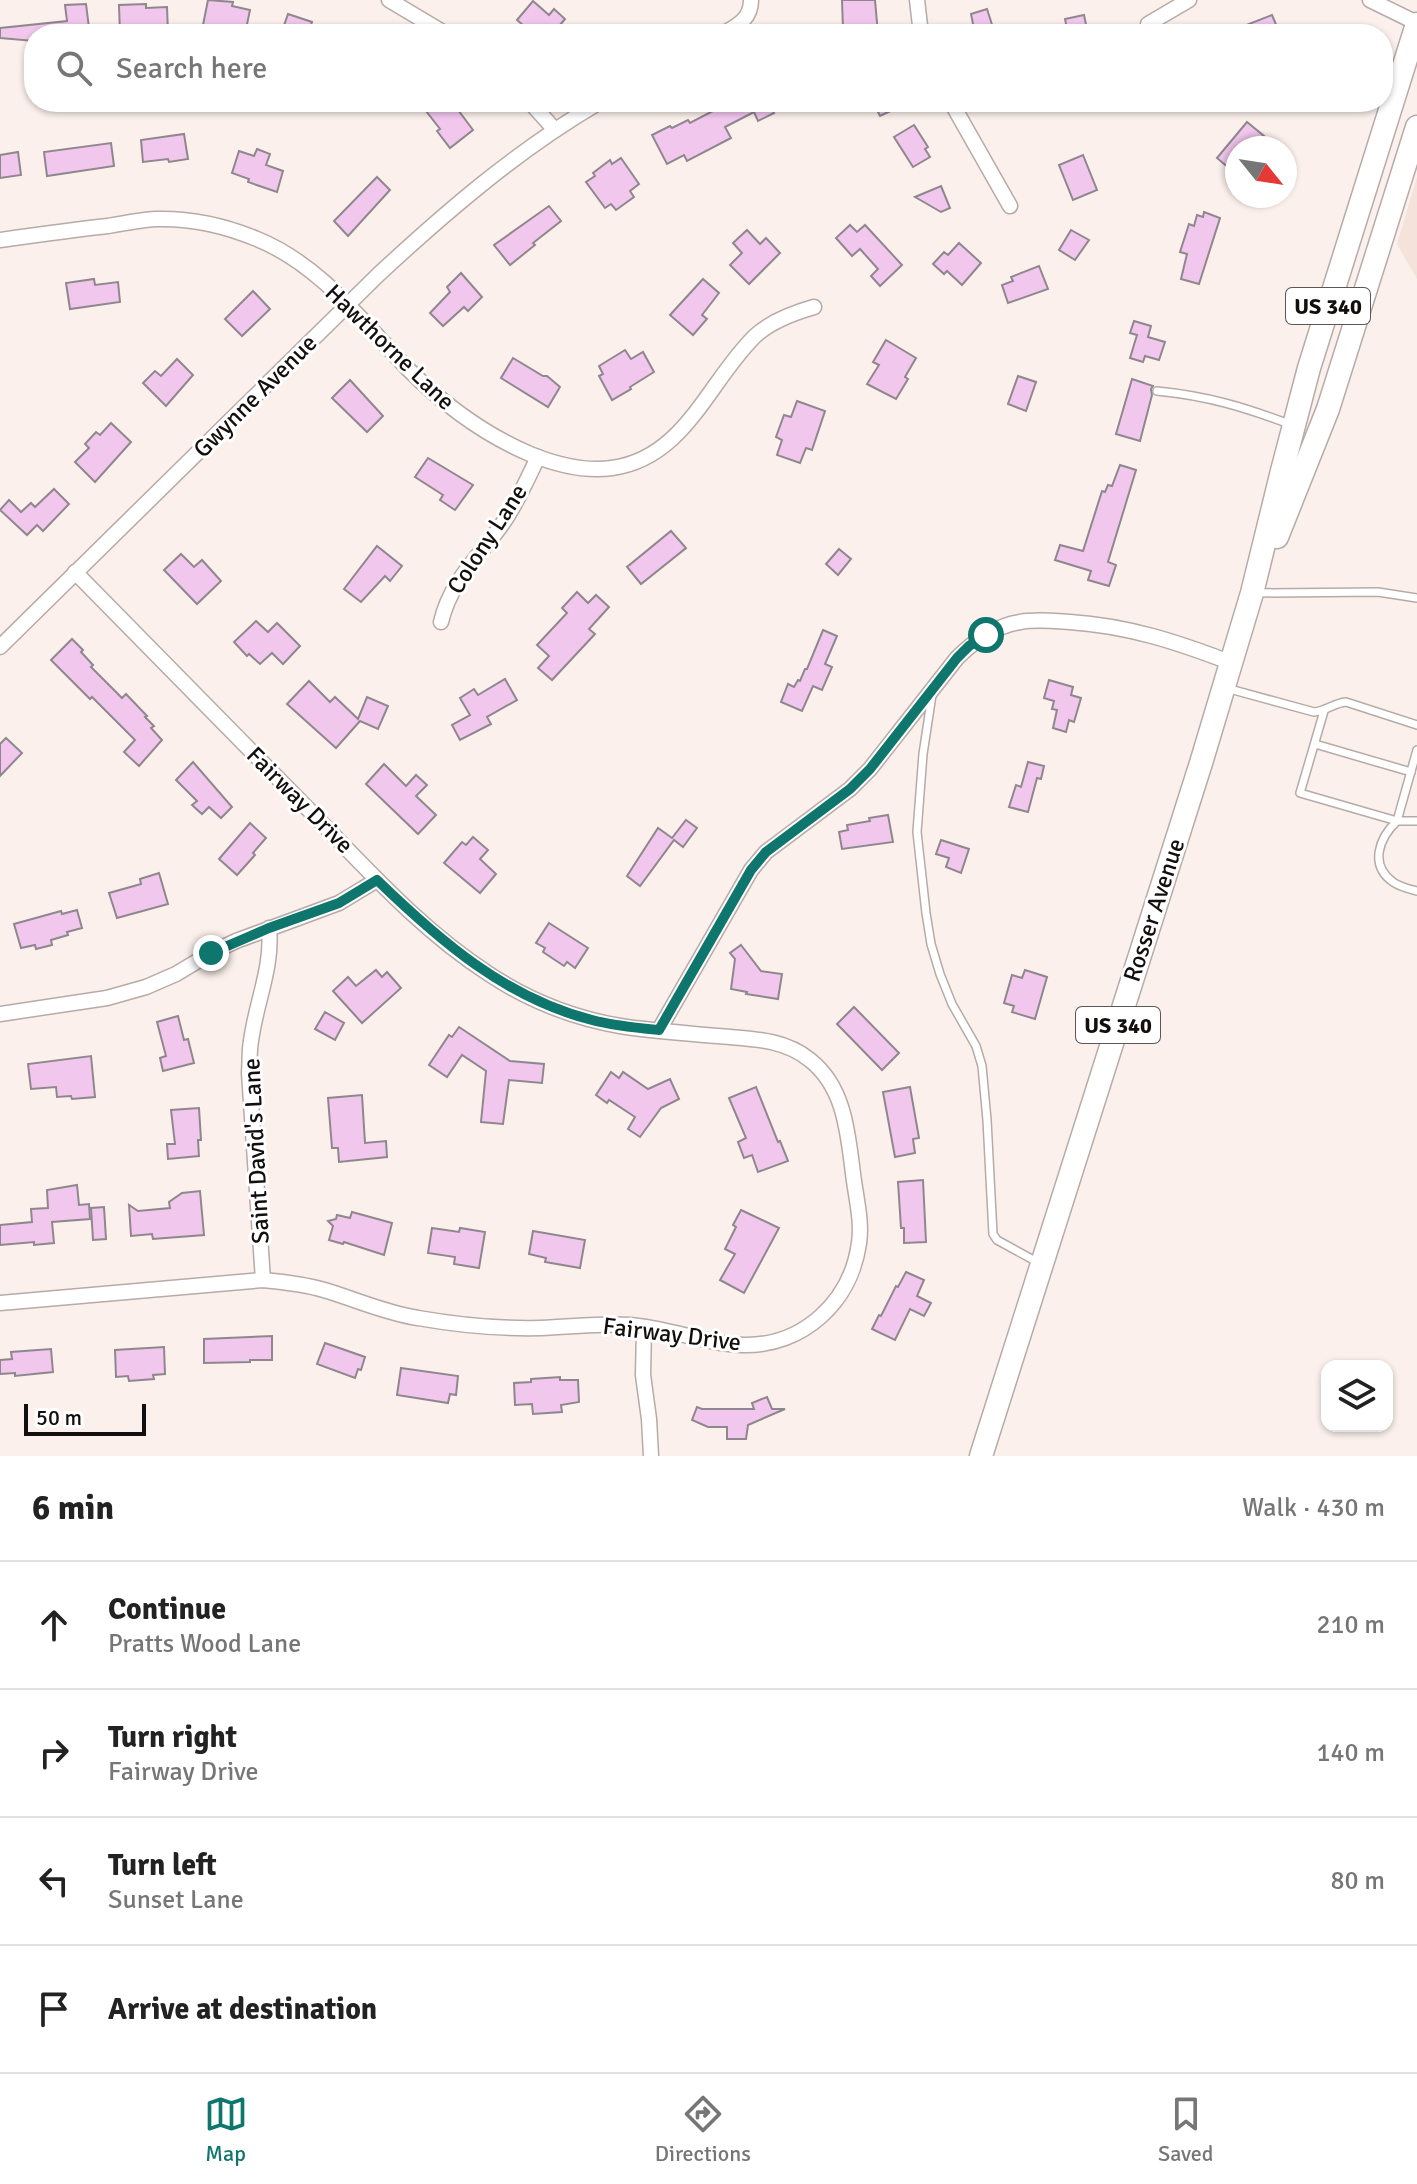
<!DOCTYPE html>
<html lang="en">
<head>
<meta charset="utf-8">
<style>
	:root { --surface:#fff; --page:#f2f2f2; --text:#222; --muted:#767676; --line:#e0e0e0; --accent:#0f766e }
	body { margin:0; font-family:Signika,sans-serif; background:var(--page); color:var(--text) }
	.controls { position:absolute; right:24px; bottom:24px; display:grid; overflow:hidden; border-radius:16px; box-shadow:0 2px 6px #0004 }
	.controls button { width:72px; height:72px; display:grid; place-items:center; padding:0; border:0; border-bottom:2px solid var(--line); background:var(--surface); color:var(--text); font:40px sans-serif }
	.compass { position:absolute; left:1225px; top:136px; width:72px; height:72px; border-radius:50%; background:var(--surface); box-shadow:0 2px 6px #0004; rotate:120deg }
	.scale { position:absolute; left:24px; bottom:20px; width:122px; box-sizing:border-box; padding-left:8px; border:4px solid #130f0e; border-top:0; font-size:22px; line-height:28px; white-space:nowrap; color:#130f0e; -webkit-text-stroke:6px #fff; paint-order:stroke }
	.stop { position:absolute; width:24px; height:24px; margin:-18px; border:6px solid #0f766e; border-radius:50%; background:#fff }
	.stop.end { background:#0f766e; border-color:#fff; box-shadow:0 2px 8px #0008 }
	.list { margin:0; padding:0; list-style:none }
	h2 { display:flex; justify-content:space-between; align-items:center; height:104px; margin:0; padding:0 32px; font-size:34px }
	h2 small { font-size:26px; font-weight:400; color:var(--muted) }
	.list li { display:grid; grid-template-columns:52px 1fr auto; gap:24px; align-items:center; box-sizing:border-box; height:128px; padding:0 32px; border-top:2px solid var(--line) }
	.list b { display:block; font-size:30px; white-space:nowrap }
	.list p { margin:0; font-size:26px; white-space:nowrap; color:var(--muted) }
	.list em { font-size:26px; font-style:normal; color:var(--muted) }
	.icon { flex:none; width:44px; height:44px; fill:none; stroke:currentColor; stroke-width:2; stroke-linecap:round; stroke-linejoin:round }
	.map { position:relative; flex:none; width:1417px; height:1456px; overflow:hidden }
	.search { position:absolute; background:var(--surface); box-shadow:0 2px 6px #0004; left:24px; right:24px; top:24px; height:88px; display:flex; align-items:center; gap:20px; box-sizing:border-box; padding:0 28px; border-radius:32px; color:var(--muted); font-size:30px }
	.sheet { height:616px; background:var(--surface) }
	nav { display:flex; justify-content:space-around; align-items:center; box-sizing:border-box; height:112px; border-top:2px solid var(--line); background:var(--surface); font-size:22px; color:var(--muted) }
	nav a { display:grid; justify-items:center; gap:4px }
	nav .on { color:var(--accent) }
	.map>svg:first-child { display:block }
	.built { fill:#f5e2da }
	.building { fill:#f2c7ee; stroke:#8f878e; stroke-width:2 }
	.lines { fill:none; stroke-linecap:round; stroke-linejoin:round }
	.service-casing { stroke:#b6aba7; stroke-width:10 }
	.minor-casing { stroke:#b6aba7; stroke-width:17 }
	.primary-casing { stroke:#b6aba7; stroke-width:25 }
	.service { stroke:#fff; stroke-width:7 }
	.minor { stroke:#fff; stroke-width:14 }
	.primary { stroke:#fff; stroke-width:22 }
	.route { stroke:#0f766e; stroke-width:10 }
	.labels { text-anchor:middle; stroke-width:6; stroke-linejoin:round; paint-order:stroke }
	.shield { fill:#fff; stroke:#5a5756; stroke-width:2 }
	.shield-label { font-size:22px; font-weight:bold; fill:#130f0e }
	.street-label { font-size:24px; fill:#130f0e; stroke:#fff }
</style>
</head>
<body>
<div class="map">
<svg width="1417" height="1456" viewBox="0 0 1417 1456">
	<rect width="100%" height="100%" fill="#fbf0eb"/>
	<polygon class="built" points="1417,177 1417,279 1397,244"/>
	<g class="building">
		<polygon points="208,0 233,2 232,6 250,10 245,34 231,32 231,34 220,34 202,30"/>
		<polygon points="842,0 875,0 878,34 854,34 854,28 843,29"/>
		<polygon points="533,1 549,15 554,9 565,19 560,25 570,34 533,34 517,20"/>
		<polygon points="86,4 89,28 83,29 84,34 34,34 34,41 0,38 0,28 67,21 65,5"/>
		<polygon points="146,4 146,8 167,7 168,33 120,34 119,5"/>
		<polygon points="987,9 995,34 975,34 971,14"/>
		<polygon points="288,14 312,22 308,34 281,34"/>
		<polygon points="1084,15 1088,34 1068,34 1065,19"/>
		<polygon points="1272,15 1280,34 1226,34 1226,33"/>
		<polygon points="419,102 446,102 451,109 455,106 473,130 450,148 437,131 440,129"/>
		<polygon points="730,102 772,102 769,104 774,113 758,121 754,112 725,127 731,138 687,161 684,155 667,164 652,135 670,126 672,128 688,120 690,123"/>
		<polygon points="873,102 910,102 880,116"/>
		<polygon points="1247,122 1264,136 1254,148 1237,148 1237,175 1217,158"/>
		<polygon points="914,125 928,147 925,149 930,157 913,167 894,137"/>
		<polygon points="184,134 188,159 169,162 168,159 143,162 141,140"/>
		<polygon points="111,143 114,166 47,176 44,152"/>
		<polygon points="257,149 270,154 266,165 283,171 277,192 248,182 249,179 232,173 239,151 254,156"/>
		<polygon points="18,152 21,175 0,178 0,155"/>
		<polygon points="1083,155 1097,190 1073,200 1059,165"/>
		<polygon points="621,158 639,184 630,191 634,197 616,210 611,204 605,208 586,182 595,176 593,173 610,160 612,164"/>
		<polygon points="377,177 390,190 348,236 334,221"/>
		<polygon points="941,186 950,208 941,212 915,197"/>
		<polygon points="549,206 561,221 533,243 535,245 510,265 494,245"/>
		<polygon points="1204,212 1220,218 1199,284 1181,279 1187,254 1180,252 1189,224 1194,226 1197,215 1203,217"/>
		<polygon points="850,225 857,232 865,225 902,265 880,286 871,276 878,269 860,249 852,256 836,238"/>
		<polygon points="747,230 760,244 766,238 780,253 749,284 730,265 742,253 733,243"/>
		<polygon points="1071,230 1089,240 1075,260 1059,250"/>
		<polygon points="959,243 981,263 962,285 947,271 944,274 933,264 944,252 948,255"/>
		<polygon points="1039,266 1048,289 1008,303 1002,285 1013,281 1011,277"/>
		<polygon points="461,273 482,297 468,311 464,307 443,326 430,313 450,292 447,287"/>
		<polygon points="94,279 95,285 118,282 120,302 70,309 66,283"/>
		<polygon points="703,279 719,293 702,315 707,319 693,335 670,315"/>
		<polygon points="253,291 270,309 242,336 225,319"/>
		<polygon points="1134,321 1151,326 1148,337 1165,342 1159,360 1145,356 1143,362 1130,358 1137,335 1130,333"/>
		<polygon points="886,340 916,358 905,377 908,379 896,399 867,384 879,365 873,362"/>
		<polygon points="625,350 631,359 643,352 654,372 630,387 631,389 612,400 599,376 603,374 599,366"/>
		<polygon points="513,358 543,376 547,376 560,387 548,407 501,378"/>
		<polygon points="177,359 193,375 166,406 143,383 155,371 161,376"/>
		<polygon points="1018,376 1036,382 1026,411 1008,404"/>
		<polygon points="1132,379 1153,386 1151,389 1152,395 1140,441 1116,434"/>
		<polygon points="350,380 383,416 367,432 332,398"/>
		<polygon points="797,401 825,411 812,450 806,448 800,463 777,455 782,440 776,437 784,415 791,417"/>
		<polygon points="111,423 131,442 95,482 75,462 89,448 85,444 96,432 100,435"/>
		<polygon points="428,458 473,485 455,510 440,500 443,495 415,477"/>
		<polygon points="1120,465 1136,470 1108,562 1116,565 1109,586 1088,580 1091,571 1055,560 1060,545 1083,551 1102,491 1105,492 1108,485 1112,486"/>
		<polygon points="54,489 69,504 43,531 37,525 27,535 0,510 9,500 21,512 31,503 35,507"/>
		<polygon points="671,531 686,548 641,584 627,567"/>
		<polygon points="377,546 402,566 390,581 385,576 361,602 344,589"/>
		<polygon points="839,549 851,559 838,575 826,564"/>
		<polygon points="181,554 194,567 202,560 221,581 197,604 164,570"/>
		<polygon points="577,592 588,603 596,595 609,607 589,629 595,634 552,680 538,668 549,656 537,645 567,613 562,608"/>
		<polygon points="256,621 268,632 277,623 300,646 283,664 272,653 260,664 249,654 247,656 234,642"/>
		<polygon points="823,630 837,636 825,664 832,667 822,690 813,686 802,711 781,702 788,684 794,687 798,680 800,681 805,669 807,669"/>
		<polygon points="72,639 83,650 81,652 93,665 91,667 122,698 126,694 147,716 145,717 154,726 151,728 162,740 139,766 124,752 135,740 92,697 90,699 51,660"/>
		<polygon points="505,679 517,700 487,717 491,724 460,740 452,725 470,715 460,698 474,689 478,695"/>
		<polygon points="1049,680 1073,687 1071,695 1081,698 1074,722 1069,720 1066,732 1053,728 1057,710 1052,709 1054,701 1044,698"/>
		<polygon points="309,681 330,702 335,697 358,719 367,697 388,706 378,729 360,721 336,748 287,704"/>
		<polygon points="6,738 22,753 0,776 0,744"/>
		<polygon points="193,762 232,807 221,818 209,807 202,814 192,805 197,801 176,780"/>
		<polygon points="1028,762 1044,766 1041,779 1037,778 1028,812 1009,807 1016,785 1021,787"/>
		<polygon points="384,764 406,786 416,775 427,785 416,796 436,815 418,834 366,784"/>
		<polygon points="888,815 893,842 842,849 839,832 848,830 847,825 870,821 869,818"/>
		<polygon points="686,820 697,828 683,847 674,840 640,886 627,876 658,828 672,838"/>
		<polygon points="250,823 266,838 253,853 255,855 237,875 219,859"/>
		<polygon points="473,837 488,850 480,859 496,874 480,893 444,863 462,842 466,845"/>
		<polygon points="941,840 969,849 961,873 946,867 949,858 936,854"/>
		<polygon points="159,873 168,904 117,918 109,893 141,884 140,879"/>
		<polygon points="77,910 82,928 67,932 68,935 51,940 52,945 36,949 35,945 21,948 14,924 61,911 62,914"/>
		<polygon points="549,923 588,948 575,968 567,962 564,966 543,952 545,948 536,943"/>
		<polygon points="741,945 761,971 782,974 778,999 746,994 747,992 731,989 735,959 730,953"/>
		<polygon points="376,970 382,977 387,972 401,988 362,1023 333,991 348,977 356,986"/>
		<polygon points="1025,970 1047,977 1035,1019 1012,1012 1014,1006 1004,1003 1012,975 1022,978"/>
		<polygon points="854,1007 899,1053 882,1070 837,1024"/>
		<polygon points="325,1012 344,1023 335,1040 315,1029"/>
		<polygon points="178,1016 184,1040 188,1039 194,1063 163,1071 160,1058 166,1056 157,1022"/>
		<polygon points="459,1027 510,1061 544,1064 542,1083 509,1080 503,1124 481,1122 486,1071 462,1055 447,1077 429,1065 449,1035 452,1037"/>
		<polygon points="91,1056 95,1097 72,1099 71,1096 57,1097 56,1087 31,1089 28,1064"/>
		<polygon points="611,1072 619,1078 623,1072 648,1089 670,1079 679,1099 661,1108 640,1137 628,1129 635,1117 609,1100 607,1103 596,1095"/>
		<polygon points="756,1087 778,1142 780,1141 788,1161 758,1172 752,1155 744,1158 738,1142 746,1138 729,1098"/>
		<polygon points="910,1087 919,1138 913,1139 915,1153 895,1157 883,1092"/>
		<polygon points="362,1095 365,1143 386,1141 387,1157 339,1162 338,1148 332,1148 328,1098"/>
		<polygon points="199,1108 201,1140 198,1140 199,1156 168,1159 167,1144 175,1144 171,1110"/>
		<polygon points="923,1180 926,1242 904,1243 904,1228 901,1228 898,1182"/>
		<polygon points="77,1185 79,1205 89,1204 90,1219 52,1222 54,1243 34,1245 34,1242 0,1245 0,1225 32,1222 31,1209 48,1208 47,1190"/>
		<polygon points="200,1191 204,1235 153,1239 152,1234 131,1236 129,1205 138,1211 170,1208 169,1202 182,1193"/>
		<polygon points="104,1207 106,1239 93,1240 91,1208"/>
		<polygon points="741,1210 779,1228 744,1293 720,1280 735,1254 725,1249 736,1227 733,1225"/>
		<polygon points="352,1212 392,1223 384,1255 344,1242 343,1244 329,1240 333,1226 328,1221 336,1219 337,1215 350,1218"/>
		<polygon points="432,1228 459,1232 460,1228 485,1232 479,1268 454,1264 455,1257 428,1253"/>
		<polygon points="533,1231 585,1240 580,1268 545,1262 546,1258 529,1254"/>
		<polygon points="906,1272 924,1280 917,1296 931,1303 924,1316 910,1309 895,1340 872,1329 879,1315 881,1316 896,1286 898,1287"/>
		<polygon points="272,1336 272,1360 250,1360 250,1362 204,1363 204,1339"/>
		<polygon points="325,1343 365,1357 361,1370 358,1369 355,1378 317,1364"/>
		<polygon points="164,1347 165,1374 153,1375 154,1379 129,1381 128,1376 116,1377 115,1350"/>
		<polygon points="51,1349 53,1372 15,1376 15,1373 0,1374 0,1360 12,1359 11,1352"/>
		<polygon points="401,1368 458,1376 456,1395 450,1394 448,1403 397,1395"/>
		<polygon points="560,1377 560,1380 578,1380 579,1402 561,1405 562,1412 533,1414 532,1404 515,1405 514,1383 531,1382 531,1379"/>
		<polygon points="767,1397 772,1409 785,1409 748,1425 746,1439 727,1439 727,1427 708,1427 692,1420 697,1407 702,1409 754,1409 752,1403"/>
	</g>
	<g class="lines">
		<g class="service-casing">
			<g id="service">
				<path d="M1157,391C1208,396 1244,407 1292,425"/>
				<polyline points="1255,593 1378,592 1417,598"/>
				<path d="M1226,688L1314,712C1326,711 1334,703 1346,702L1417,725"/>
				<polyline points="932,695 923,754 917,832 926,913 931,944 940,974 952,1004 976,1046 982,1066 987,1120 993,1234 997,1240 1039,1263"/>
				<polyline points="1324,711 1300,793 1397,821 1417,750"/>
				<polyline points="1315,744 1411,772"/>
				<path d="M1417,821H1397C1379,838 1369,865 1393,882C1400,887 1409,889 1417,891"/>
			</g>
		</g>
		<g class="minor-casing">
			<g id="minor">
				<polyline points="389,0 446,34"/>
				<polyline points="917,0 921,34"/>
				<polyline points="1370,0 1417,23"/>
				<polyline points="1148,24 1189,0"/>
				<path d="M723,34C738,25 751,19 751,0"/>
				<polyline points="530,102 555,130"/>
				<polyline points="951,102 1010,206"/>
				<path d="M0,240C36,235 72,230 108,226C124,223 140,220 156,219C190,218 226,226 257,239C319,264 362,321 407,368C443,404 483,434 530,454C557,465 584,472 612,468C685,458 708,382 755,336C771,321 793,313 814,307"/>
				<path d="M441,622C451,580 479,557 503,523C517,503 527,480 538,457"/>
				<path d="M0,647L379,274C447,211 519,149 600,102"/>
				<polyline points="0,1014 107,998 146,987 176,974 211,953 236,941 339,903 377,880"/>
				<path d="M659,1030L751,870L766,852L850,789L870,769L957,658C974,641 995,626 1020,622C1036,619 1054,621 1070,622C1129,626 1177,642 1232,663"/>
				<path d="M263,1280L249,1073C250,1062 249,1051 251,1041C256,1002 273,967 269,928"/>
				<path d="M0,1303L263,1280C284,1282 304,1284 324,1290C355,1299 385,1313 418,1318C458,1325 501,1329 541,1328C571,1327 600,1323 630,1325C669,1328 705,1344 744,1345C803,1346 851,1302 859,1243C862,1223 857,1202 854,1181C848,1139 847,1089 810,1060C783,1038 750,1039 718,1036C685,1033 652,1031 620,1026C574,1018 528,1000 489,974C421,930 368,870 312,813C233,733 154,653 75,572"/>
				<polyline points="644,1327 643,1375 649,1419 651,1456"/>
			</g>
		</g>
		<g class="primary-casing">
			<g id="primary">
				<polyline points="1277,537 1328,409 1417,127"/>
				<polyline points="981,1456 1201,763 1252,593 1282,471 1309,368 1417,24"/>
			</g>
		</g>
		<use href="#service" class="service"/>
		<use href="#minor" class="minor"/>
		<use href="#primary" class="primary"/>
	</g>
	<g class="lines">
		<path class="route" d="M211,953L269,928L339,903L377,880C439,940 505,998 592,1020C614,1026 637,1028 659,1030L751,870L766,852L850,789L870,769L957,658L969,646L986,635"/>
	</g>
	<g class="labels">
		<g class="shield">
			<rect x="1286" y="288" width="84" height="36" rx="6"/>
			<rect x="1076" y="1007" width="84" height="36" rx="6"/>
		</g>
		<g class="shield-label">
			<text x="1328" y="314">US 340</text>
			<text x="1118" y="1033">US 340</text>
		</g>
		<g class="street-label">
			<text transform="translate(390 347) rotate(44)" y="8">Hawthorne Lane</text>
			<text transform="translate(255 396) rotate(-45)" y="8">Gwynne Avenue</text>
			<text transform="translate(487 539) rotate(-57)" y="8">Colony Lane</text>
			<text transform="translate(300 800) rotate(45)" y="8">Fairway Drive</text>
			<text transform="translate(1154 910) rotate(-72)" y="8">Rosser Avenue</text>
			<text transform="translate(256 1151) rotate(-93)" y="8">Saint David's Lane</text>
			<text transform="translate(672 1334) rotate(7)" y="8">Fairway Drive</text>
		</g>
	</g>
</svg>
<div class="controls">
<button><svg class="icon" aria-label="layers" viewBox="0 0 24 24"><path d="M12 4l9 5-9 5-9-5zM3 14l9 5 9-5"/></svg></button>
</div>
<svg class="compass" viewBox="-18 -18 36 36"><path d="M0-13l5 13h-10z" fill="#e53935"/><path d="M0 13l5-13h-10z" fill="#767676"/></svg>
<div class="scale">50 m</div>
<div class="stop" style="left:986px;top:635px"></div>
<div class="stop end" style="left:211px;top:953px"></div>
<div class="search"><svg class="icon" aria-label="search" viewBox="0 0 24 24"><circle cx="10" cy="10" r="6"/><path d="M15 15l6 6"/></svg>Search here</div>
</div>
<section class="sheet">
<h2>6 min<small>Walk · 430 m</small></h2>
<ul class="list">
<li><svg class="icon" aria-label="ahead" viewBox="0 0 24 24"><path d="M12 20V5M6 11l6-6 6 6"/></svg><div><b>Continue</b><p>Pratts Wood Lane</p></div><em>210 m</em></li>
<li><svg class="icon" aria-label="right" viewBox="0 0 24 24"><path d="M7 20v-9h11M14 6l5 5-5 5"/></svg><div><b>Turn right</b><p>Fairway Drive</p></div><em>140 m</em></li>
<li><svg class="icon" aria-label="left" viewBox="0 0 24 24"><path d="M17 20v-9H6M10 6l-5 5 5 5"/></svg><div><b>Turn left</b><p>Sunset Lane</p></div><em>80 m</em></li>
<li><svg class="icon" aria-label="arrive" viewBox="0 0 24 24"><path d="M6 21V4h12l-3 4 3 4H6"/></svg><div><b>Arrive at destination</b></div></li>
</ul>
</section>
<nav>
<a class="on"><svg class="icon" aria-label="map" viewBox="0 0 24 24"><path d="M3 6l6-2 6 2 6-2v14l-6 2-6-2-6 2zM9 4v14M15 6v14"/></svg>Map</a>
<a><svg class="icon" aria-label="directions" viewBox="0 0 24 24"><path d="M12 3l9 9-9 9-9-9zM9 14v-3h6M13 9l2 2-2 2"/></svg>Directions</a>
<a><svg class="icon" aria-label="saved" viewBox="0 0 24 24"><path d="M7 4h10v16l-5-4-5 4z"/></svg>Saved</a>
</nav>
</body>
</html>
